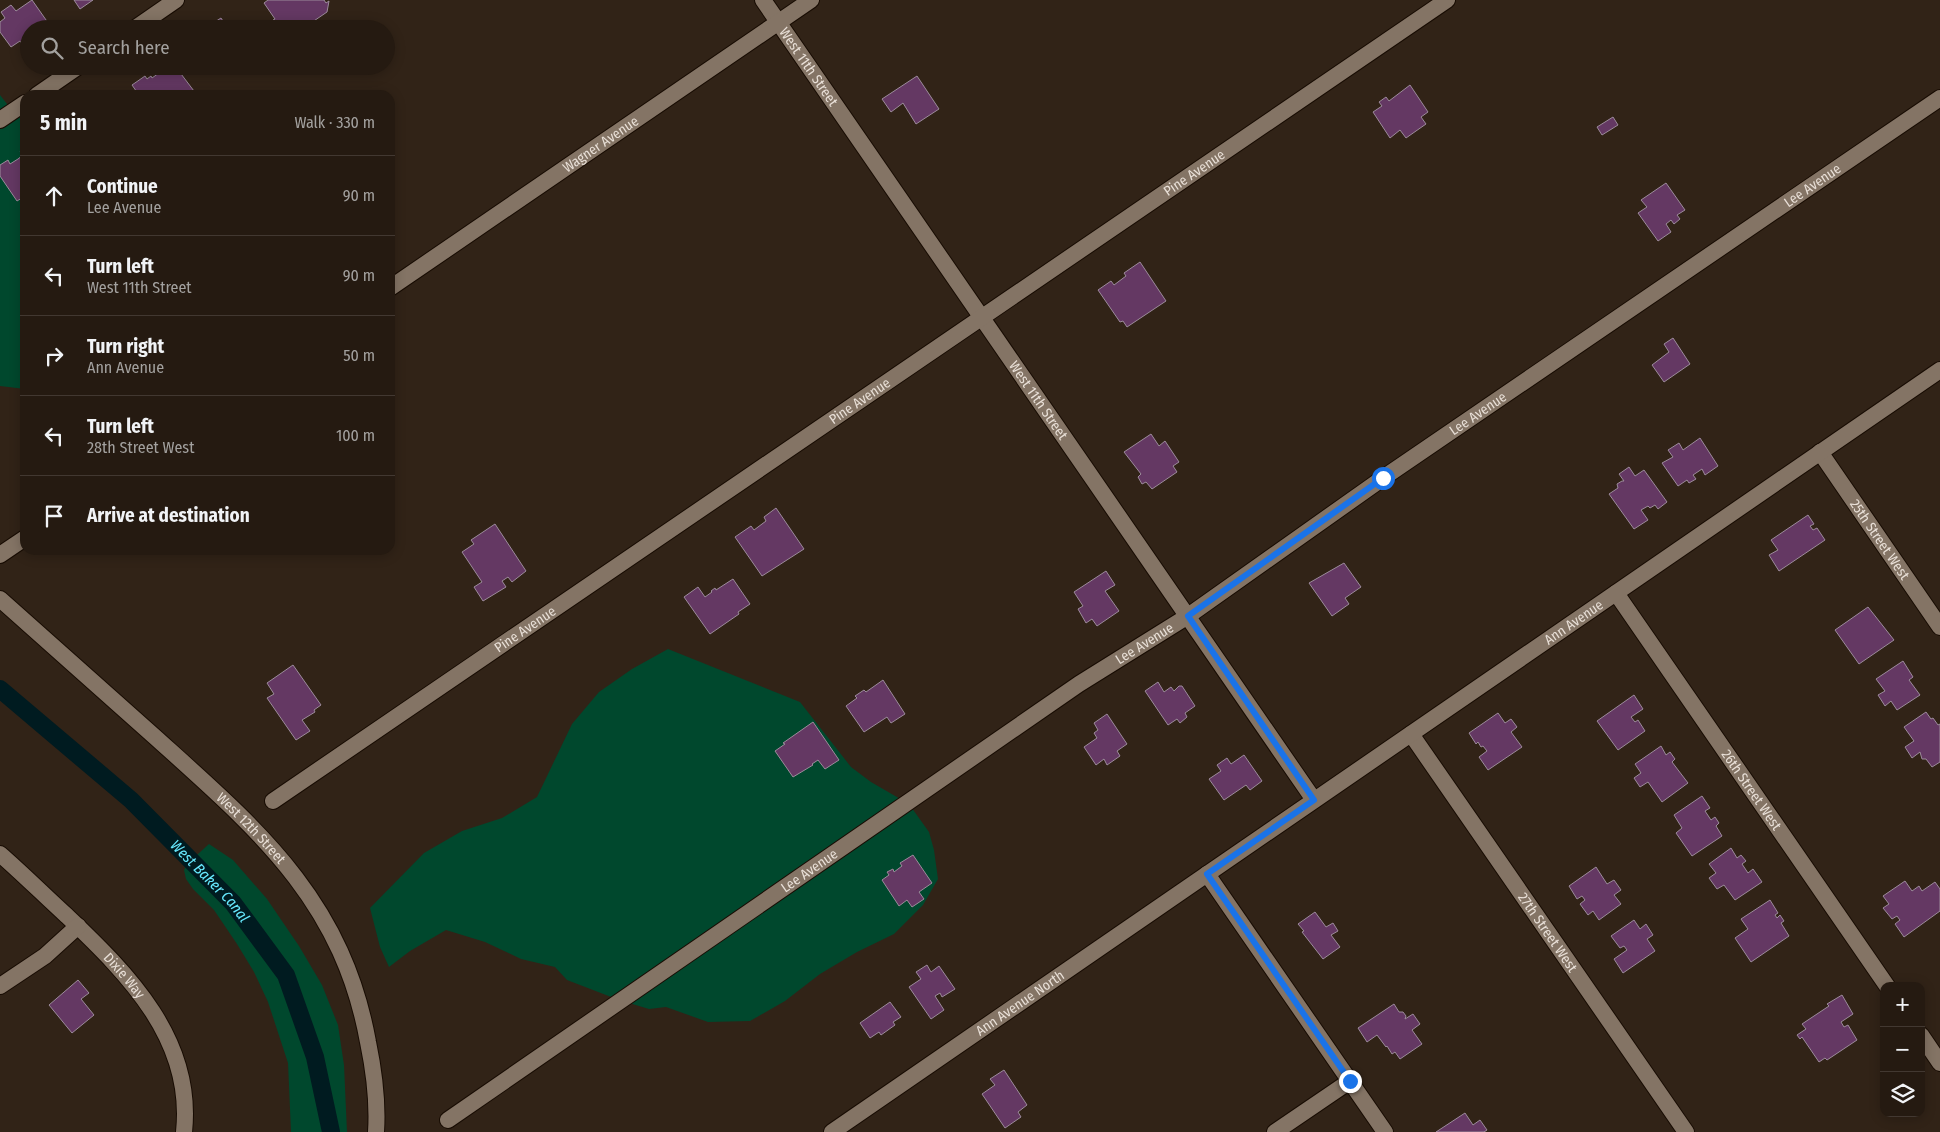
<!DOCTYPE html>
<html lang="en">
<head>
<meta charset="utf-8">
<style>
	:root { --surface:#251a11; --page:#2d231a; --text:#f1f3f6; --muted:#a3a19f; --line:#423831 }
	body { margin:0; font-family:"Fira Sans Condensed",sans-serif; background:var(--page); color:var(--text) }
	.controls { position:absolute; right:15px; bottom:15px; display:grid; overflow:hidden; border-radius:10px; box-shadow:0 2px 12px #0003 }
	.controls button { width:45px; height:45px; display:grid; place-items:center; padding:0; border:0; border-bottom:1px solid var(--line); background:var(--surface); color:var(--text); font:25px sans-serif }
	.stop { position:absolute; width:15px; height:15px; margin:-11px; border:4px solid #1a73e8; border-radius:50%; background:#fff }
	.stop.end { background:#1a73e8; border-color:#fff; box-shadow:0 1px 5px #0008 }
	.list { margin:0; padding:0; list-style:none }
	h2 { display:flex; justify-content:space-between; align-items:center; height:65px; margin:0; padding:0 20px; font-size:21px }
	h2 small { font-size:16px; font-weight:400; color:var(--muted) }
	.list li { display:grid; grid-template-columns:32px 1fr auto; gap:15px; align-items:center; box-sizing:border-box; height:80px; padding:0 20px; border-top:1px solid var(--line) }
	.list b { display:block; font-size:19px; white-space:nowrap }
	.list p { margin:0; font-size:16px; white-space:nowrap; color:var(--muted) }
	.list em { font-size:16px; font-style:normal; color:var(--muted) }
	.icon { flex:none; width:28px; height:28px; fill:none; stroke:currentColor; stroke-width:2; stroke-linecap:round; stroke-linejoin:round }
	.map { position:relative; flex:none; width:1940px; height:1132px; overflow:hidden }
	.search { position:absolute; background:var(--surface); box-shadow:0 2px 12px #0003; left:20px; top:20px; width:375px; height:55px; display:flex; align-items:center; gap:12px; box-sizing:border-box; padding:0 18px; border-radius:28px; color:var(--muted); font-size:19px }
	.panel { position:absolute; background:var(--surface); box-shadow:0 2px 12px #0003; left:20px; top:90px; width:375px; height:465px; border-radius:15px }
	.map>svg:first-child { display:block }
	.green { fill:#00482d }
	.lines { fill:none; stroke-linecap:round; stroke-linejoin:round }
	.canal { stroke:#001b20; stroke-width:18 }
	.building { fill:#643863; stroke:#9c8b9b }
	.minor-casing { stroke:#180c03; stroke-width:18 }
	.minor { stroke:#847465; stroke-width:16 }
	.route { stroke:#1a73e8; stroke-width:6 }
	.labels { text-anchor:middle; stroke-width:4; stroke-linejoin:round; paint-order:stroke }
	.street-label { font-size:14px; fill:#e9e0d8; stroke:#312317 }
	.water-label { font-size:15px; font-style:italic; fill:#67eaff; stroke:#312317 }
</style>
</head>
<body>
<div class="map">
<svg width="1940" height="1132" viewBox="0 0 1940 1132">
	<rect width="100%" height="100%" fill="#312317"/>
	<g class="green">
		<polygon points="0,95 14,113 25,115 25,389 0,386"/>
		<polygon points="668,649 800,702 851,767 871,782 909,804 929,832 934,850 938,879 923,905 894,934 857,952 820,974 785,1001 750,1021 708,1022 666,1007 649,1009 619,1000 567,980 555,967 521,959 485,942 446,930 410,951 389,967 380,947 370,908 424,853 462,831 502,818 537,797 572,724 599,692 632,669"/>
		<polygon points="209,844 233,860 267,899 299,946 322,985 338,1025 344,1065 347,1132 291,1132 288,1063 268,1002 254,972 237,944 214,910 193,889 186,879 184,870 188,863"/>
	</g>
	<g class="lines">
		<path class="canal" id="s1" d="M0,689L131,800L233,903L286,975L315,1057L331,1132"/>
	</g>
	<g class="building">
		<polygon points="32,0 51,27 48,29 29,29 29,35 26,36 29,40 23,45 20,41 11,47 0,32 0,22 5,18 1,12 11,5 16,11"/>
		<polygon points="74,0 93,0 80,9"/>
		<polygon points="268,0 324,0 326,3 329,1 327,12 305,27 301,21 289,29 279,29 273,20 275,19 264,3"/>
		<polygon points="221,18 228,29 206,29 210,25"/>
		<polygon points="162,66 175,66 197,95 139,95 132,85 145,76 147,79 151,76 152,78 159,73 158,71"/>
		<polygon points="917,76 939,109 916,124 903,103 891,112 882,99"/>
		<polygon points="1410,85 1428,112 1421,117 1426,124 1406,138 1400,130 1390,138 1373,112 1382,106 1379,102 1386,97 1389,101"/>
		<polygon points="1613,117 1618,125 1602,135 1597,127"/>
		<polygon points="25,148 25,196 17,201 0,176 0,165 8,160 10,164 18,159 23,155 20,151"/>
		<polygon points="1666,183 1685,210 1677,215 1680,219 1674,224 1671,220 1666,224 1671,232 1658,241 1638,213 1647,207 1641,200"/>
		<polygon points="1140,262 1166,301 1127,327 1123,321 1120,322 1098,290 1111,281 1114,285 1126,276 1124,273"/>
		<polygon points="1673,338 1690,364 1664,382 1652,365 1669,352 1664,344"/>
		<polygon points="1151,434 1159,446 1165,441 1179,462 1173,466 1177,472 1152,489 1146,482 1142,484 1138,477 1141,474 1124,452"/>
		<polygon points="1700,438 1718,466 1705,475 1702,469 1693,475 1696,479 1689,483 1687,480 1678,486 1662,463 1673,457 1668,450 1679,443 1683,450"/>
		<polygon points="1629,467 1635,476 1644,470 1667,502 1658,509 1655,505 1650,508 1648,506 1641,510 1648,520 1634,529 1609,494 1618,488 1617,484 1622,481 1624,481 1619,474"/>
		<polygon points="776,508 804,549 762,576 735,537 751,526 754,530 766,521 764,517"/>
		<polygon points="1808,515 1814,524 1810,526 1813,530 1817,528 1825,540 1779,571 1769,555 1778,550 1771,540"/>
		<polygon points="495,524 526,571 512,582 508,577 502,581 506,587 483,601 474,587 482,582 462,552 474,544 471,540"/>
		<polygon points="1344,563 1361,587 1345,598 1349,604 1332,616 1309,583"/>
		<polygon points="1106,571 1115,585 1105,591 1119,611 1097,626 1092,619 1086,623 1078,609 1083,606 1074,592"/>
		<polygon points="733,579 750,604 738,612 739,614 710,634 684,597 698,587 705,597 712,592 711,591 715,588 716,590"/>
		<polygon points="1868,607 1894,640 1859,664 1835,630"/>
		<polygon points="1903,661 1913,677 1909,680 1920,695 1897,710 1891,701 1885,706 1878,695 1885,691 1876,679"/>
		<polygon points="293,665 321,705 314,710 315,712 302,720 310,731 296,740 267,698 274,694 267,683"/>
		<polygon points="883,680 905,714 891,723 887,717 864,732 846,706 857,698 855,696 864,690 866,692"/>
		<polygon points="1158,682 1164,692 1171,687 1174,691 1179,686 1182,686 1195,706 1185,713 1187,717 1180,723 1177,719 1168,725 1145,691"/>
		<polygon points="1634,695 1643,709 1631,717 1635,722 1638,720 1645,731 1618,750 1597,721"/>
		<polygon points="1926,712 1931,719 1933,718 1938,725 1940,724 1940,762 1932,767 1926,759 1922,759 1920,752 1912,758 1905,747 1914,741 1904,727"/>
		<polygon points="1498,713 1505,723 1511,719 1517,727 1511,732 1522,747 1488,770 1479,757 1487,751 1483,746 1481,747 1478,742 1476,744 1469,733"/>
		<polygon points="1107,714 1127,744 1117,751 1120,756 1107,765 1104,759 1096,765 1084,747 1097,738 1094,733 1098,730 1094,723"/>
		<polygon points="813,722 839,760 825,769 818,760 812,764 813,765 793,777 775,751 785,744 783,743"/>
		<polygon points="1661,746 1666,755 1670,752 1675,759 1672,762 1688,783 1662,802 1648,782 1640,787 1634,778 1641,773 1635,764"/>
		<polygon points="1244,755 1262,781 1250,790 1246,785 1224,800 1209,779 1221,771 1217,765 1227,758 1231,764"/>
		<polygon points="1702,796 1710,808 1705,811 1711,820 1715,817 1719,823 1716,826 1722,836 1692,856 1676,833 1682,828 1674,815"/>
		<polygon points="1731,848 1737,858 1741,855 1746,861 1742,864 1748,873 1753,869 1762,882 1735,900 1724,885 1717,889 1709,878 1716,873 1709,864"/>
		<polygon points="913,855 932,883 919,892 924,899 912,907 907,900 899,906 882,880 889,875 887,872 893,869 894,872 902,866 900,863"/>
		<polygon points="1596,867 1607,884 1614,880 1621,890 1614,895 1621,904 1599,920 1593,911 1588,915 1580,904 1585,900 1582,896 1577,899 1569,886"/>
		<polygon points="1905,881 1912,891 1919,886 1922,891 1935,882 1940,889 1940,911 1904,937 1895,924 1900,920 1897,916 1892,919 1883,908 1889,904 1883,896"/>
		<polygon points="1770,900 1778,913 1775,915 1777,918 1780,915 1784,921 1781,923 1789,936 1751,962 1735,938 1748,929 1741,919"/>
		<polygon points="1315,912 1326,927 1333,923 1338,931 1331,935 1340,947 1323,959 1302,932 1304,931 1298,924"/>
		<polygon points="1634,920 1640,929 1646,924 1653,935 1647,939 1655,951 1623,973 1614,959 1627,950 1624,946 1620,948 1611,936"/>
		<polygon points="927,965 931,972 939,966 955,989 942,997 940,993 935,996 944,1010 931,1019 909,987 921,979 916,972"/>
		<polygon points="78,980 89,993 81,999 94,1015 72,1033 49,1005"/>
		<polygon points="1842,995 1853,1014 1841,1022 1844,1027 1848,1025 1857,1040 1827,1060 1825,1058 1819,1062 1802,1037 1800,1039 1797,1035 1806,1029 1802,1024 1829,1006 1827,1004"/>
		<polygon points="890,1002 901,1017 893,1022 895,1025 881,1035 879,1032 870,1038 860,1023"/>
		<polygon points="1394,1004 1399,1012 1403,1012 1406,1016 1405,1019 1413,1014 1420,1024 1412,1030 1422,1044 1400,1059 1395,1052 1392,1054 1387,1046 1386,1047 1377,1035 1367,1042 1358,1028"/>
		<polygon points="1004,1070 1027,1105 1018,1112 1021,1117 1005,1128 982,1094 995,1085 990,1079"/>
		<polygon points="1465,1113 1473,1125 1480,1120 1487,1130 1484,1132 1436,1132"/>
	</g>
	<g class="lines">
		<g class="minor-casing">
			<g id="minor">
				<path id="s2" d="M763,0L1314,800"/>
				<polyline points="134,29 176,0"/>
				<polyline points="37,95 79,66"/>
				<polyline points="0,120 25,103"/>
				<path id="s3" d="M390,288L811,0"/>
				<path id="s4" d="M1820,452L1940,627"/>
				<polyline points="0,555 25,538"/>
				<path id="s5" d="M1616,593L1887,986"/>
				<path id="s6" d="M0,599C52,645 103,691 155,737C257,829 342,899 368,1042C374,1071 378,1102 376,1132"/>
				<path id="s7" d="M1411,734L1686,1132"/>
				<path id="s8" d="M273,801L1447,0"/>
				<path id="s9" d="M0,854C23,874 45,896 67,916C129,975 194,1040 184,1132"/>
				<polyline points="1207,874 1385,1132"/>
				<polyline points="0,986 45,956 78,926"/>
				<polyline points="1921,1035 1940,1063"/>
				<path id="s10" d="M448,1120L1079,684L1188,616L1383,478L1940,98"/>
				<path id="s11" d="M832,1132L1940,370"/>
				<polyline points="1275,1132 1350,1081"/>
			</g>
		</g>
		<use href="#minor" class="minor"/>
	</g>
	<g class="lines">
		<polyline class="route" points="1350,1081 1207,874 1314,800 1188,616 1383,478"/>
	</g>
	<g class="labels">
		<g class="street-label">
			<text dy="5" stroke="none"><textPath href="#s2" startOffset="81">West 11th Street</textPath></text>
			<text dy="5" stroke="none"><textPath href="#s3" startOffset="255">Wagner Avenue</textPath></text>
			<text dy="5" stroke="none"><textPath href="#s8" startOffset="1115">Pine Avenue</textPath></text>
			<text dy="5" stroke="none"><textPath href="#s10" startOffset="1654">Lee Avenue</textPath></text>
			<text dy="5" stroke="none"><textPath href="#s8" startOffset="710">Pine Avenue</textPath></text>
			<text dy="5" stroke="none"><textPath href="#s2" startOffset="486">West 11th Street</textPath></text>
			<text dy="5" stroke="none"><textPath href="#s10" startOffset="1249">Lee Avenue</textPath></text>
			<text dy="5" stroke="none"><textPath href="#s4" startOffset="106">25th Street West</textPath></text>
			<text dy="5" stroke="none"><textPath href="#s11" startOffset="900">Ann Avenue</textPath></text>
			<text dy="5" stroke="none"><textPath href="#s8" startOffset="305">Pine Avenue</textPath></text>
			<text dy="5" stroke="none"><textPath href="#s10" startOffset="844">Lee Avenue</textPath></text>
			<text dy="5" stroke="none"><textPath href="#s5" startOffset="239">26th Street West</textPath></text>
			<text dy="5" stroke="none"><textPath href="#s6" startOffset="340">West 12th Street</textPath></text>
			<text dy="5" stroke="none"><textPath href="#s10" startOffset="439">Lee Avenue</textPath></text>
			<text dy="5" stroke="none"><textPath href="#s7" startOffset="241">27th Street West</textPath></text>
			<text dy="5" stroke="none"><textPath href="#s9" startOffset="174">Dixie Way</textPath></text>
			<text dy="5" stroke="none"><textPath href="#s11" startOffset="228">Ann Avenue North</textPath></text>
		</g>
		<g class="water-label">
			<text dy="5" stroke="none"><textPath href="#s1" startOffset="285">West Baker Canal</textPath></text>
		</g>
	</g>
</svg>
<div class="controls">
<button>+</button>
<button>−</button>
<button><svg class="icon" aria-label="layers" viewBox="0 0 24 24"><path d="M12 4l9 5-9 5-9-5zM3 14l9 5 9-5"/></svg></button>
</div>
<div class="stop" style="left:1383px;top:478px"></div>
<div class="stop end" style="left:1350px;top:1081px"></div>
<div class="search"><svg class="icon" aria-label="search" viewBox="0 0 24 24"><circle cx="10" cy="10" r="6"/><path d="M15 15l6 6"/></svg>Search here</div>
<section class="panel">
<h2>5 min<small>Walk · 330 m</small></h2>
<ul class="list">
<li><svg class="icon" aria-label="ahead" viewBox="0 0 24 24"><path d="M12 20V5M6 11l6-6 6 6"/></svg><div><b>Continue</b><p>Lee Avenue</p></div><em>90 m</em></li>
<li><svg class="icon" aria-label="left" viewBox="0 0 24 24"><path d="M17 20v-9H6M10 6l-5 5 5 5"/></svg><div><b>Turn left</b><p>West 11th Street</p></div><em>90 m</em></li>
<li><svg class="icon" aria-label="right" viewBox="0 0 24 24"><path d="M7 20v-9h11M14 6l5 5-5 5"/></svg><div><b>Turn right</b><p>Ann Avenue</p></div><em>50 m</em></li>
<li><svg class="icon" aria-label="left" viewBox="0 0 24 24"><path d="M17 20v-9H6M10 6l-5 5 5 5"/></svg><div><b>Turn left</b><p>28th Street West</p></div><em>100 m</em></li>
<li><svg class="icon" aria-label="arrive" viewBox="0 0 24 24"><path d="M6 21V4h12l-3 4 3 4H6"/></svg><div><b>Arrive at destination</b></div></li>
</ul>
</section>
</div>
</body>
</html>
